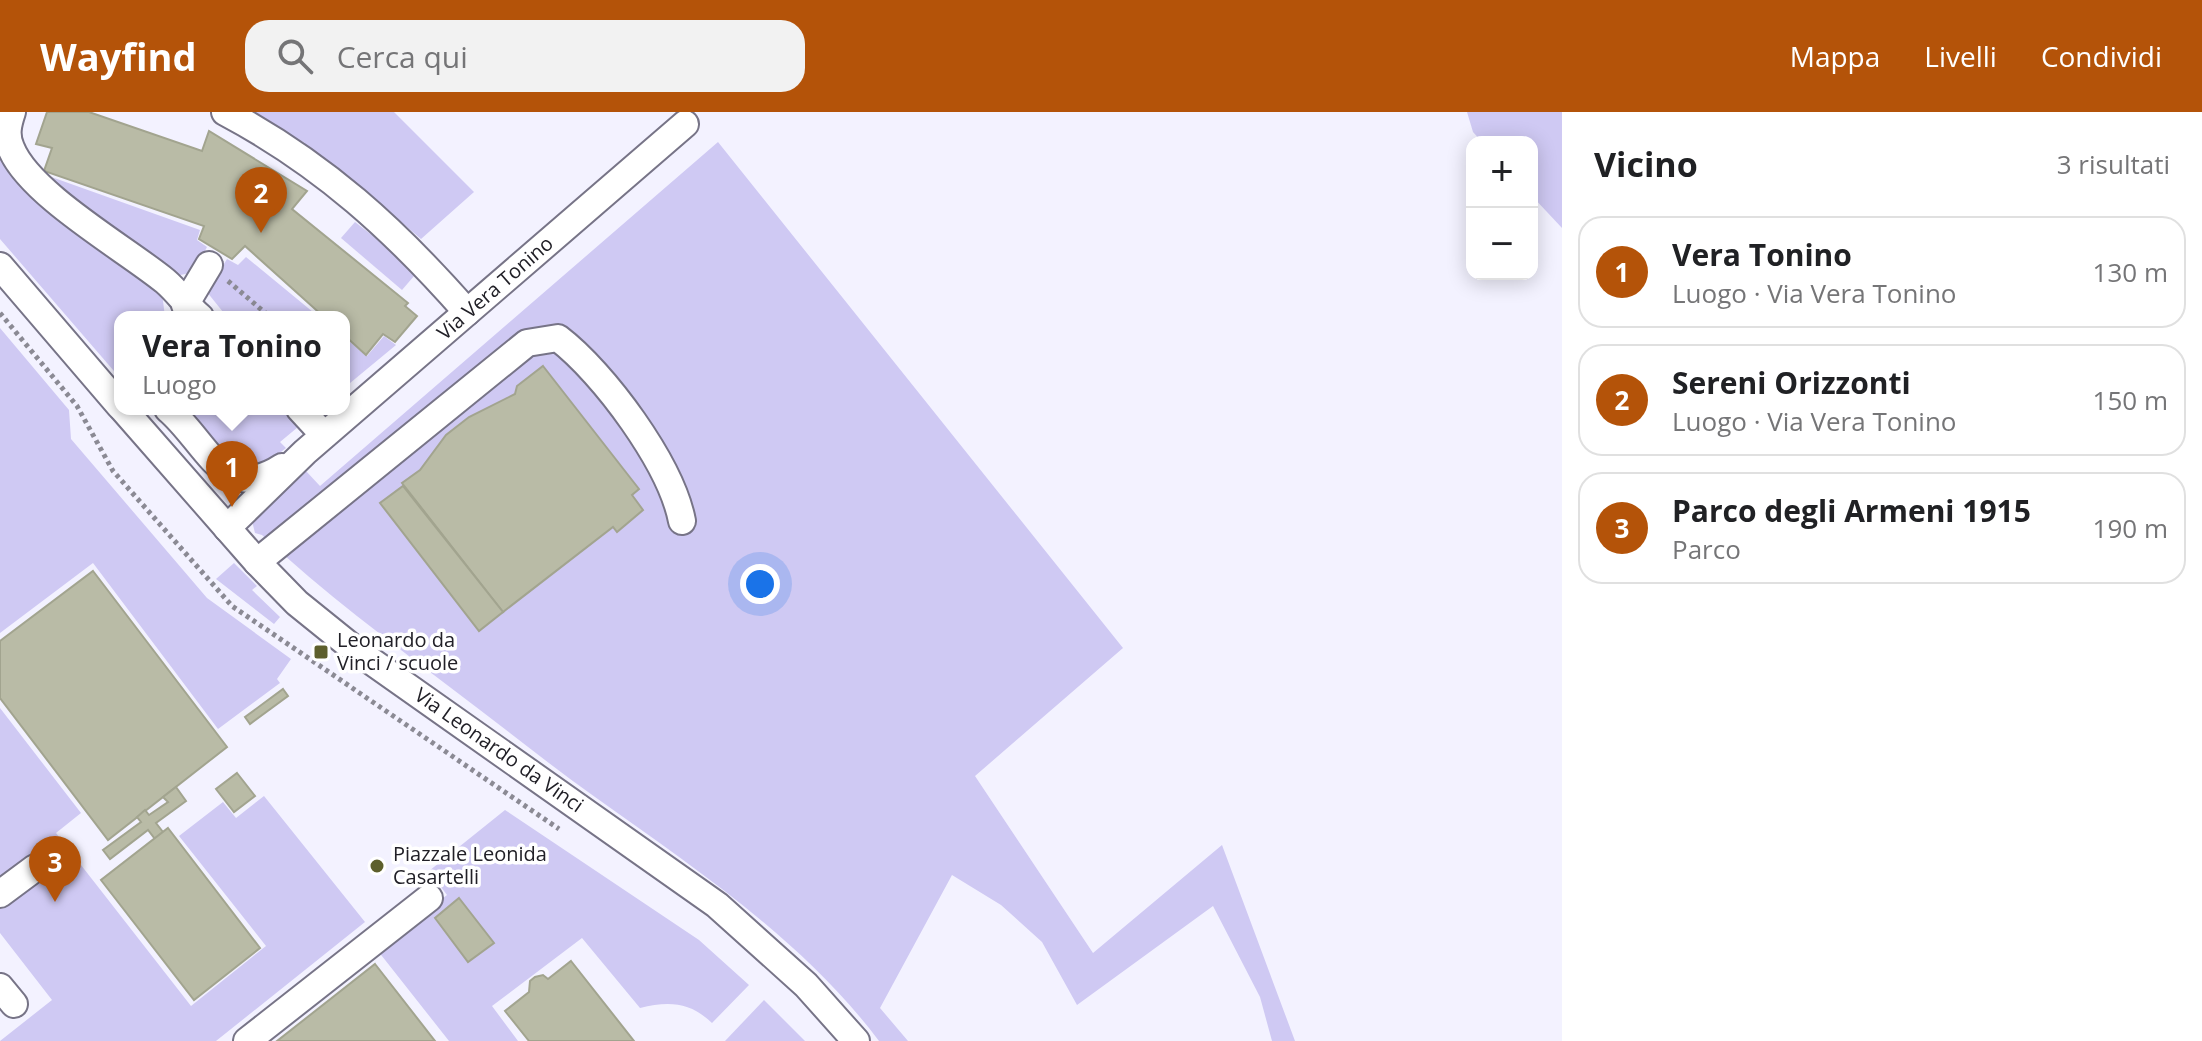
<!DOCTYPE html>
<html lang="it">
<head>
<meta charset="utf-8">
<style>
	:root { --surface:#fff; --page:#f2f2f2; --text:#202124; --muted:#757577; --line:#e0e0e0; --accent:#b45309 }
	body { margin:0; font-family:"Open Sans",sans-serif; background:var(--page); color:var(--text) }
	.controls { position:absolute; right:24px; top:24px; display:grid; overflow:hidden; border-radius:16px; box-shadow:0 4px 20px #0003 }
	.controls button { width:72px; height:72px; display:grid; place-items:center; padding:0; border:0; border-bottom:2px solid var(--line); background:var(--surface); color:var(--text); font:40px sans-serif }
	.you { position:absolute; left:760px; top:472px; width:28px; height:28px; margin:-20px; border:6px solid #fff; border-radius:50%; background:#1a73e8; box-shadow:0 0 0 12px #1a73e833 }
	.badge { display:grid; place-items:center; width:52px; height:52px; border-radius:50%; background:var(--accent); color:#fff; font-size:26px; font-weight:700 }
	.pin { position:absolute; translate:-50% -66px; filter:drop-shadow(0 2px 4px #0008) }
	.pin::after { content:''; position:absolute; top:42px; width:28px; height:24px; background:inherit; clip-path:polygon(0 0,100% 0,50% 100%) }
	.popup { position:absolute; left:114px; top:199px; width:236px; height:104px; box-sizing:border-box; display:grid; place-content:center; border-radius:16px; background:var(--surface); filter:drop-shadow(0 2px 6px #0005); font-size:26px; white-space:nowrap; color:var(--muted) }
	.popup b { font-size:30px; color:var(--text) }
	.popup::after { content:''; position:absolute; left:50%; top:100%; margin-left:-16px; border:16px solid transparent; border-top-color:var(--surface) }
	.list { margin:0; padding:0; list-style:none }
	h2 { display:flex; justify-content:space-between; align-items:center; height:104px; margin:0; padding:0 32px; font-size:34px }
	h2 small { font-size:26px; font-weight:400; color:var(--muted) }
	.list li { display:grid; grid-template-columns:52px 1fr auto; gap:24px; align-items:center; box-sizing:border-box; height:112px; margin:0 16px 16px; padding:0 16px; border:2px solid var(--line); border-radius:24px }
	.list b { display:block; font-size:30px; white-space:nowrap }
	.list p { margin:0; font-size:26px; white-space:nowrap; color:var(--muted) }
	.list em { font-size:26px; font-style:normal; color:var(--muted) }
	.icon { flex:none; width:44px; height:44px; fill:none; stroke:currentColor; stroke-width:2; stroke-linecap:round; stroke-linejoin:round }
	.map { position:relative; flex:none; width:1562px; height:929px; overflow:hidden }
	header { display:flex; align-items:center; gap:48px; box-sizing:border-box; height:112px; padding:0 40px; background:var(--accent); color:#fff }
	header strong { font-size:38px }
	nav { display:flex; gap:44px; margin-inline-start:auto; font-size:28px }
	.search { width:560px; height:72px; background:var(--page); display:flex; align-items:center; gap:20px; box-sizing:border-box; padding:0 28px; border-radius:24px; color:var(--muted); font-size:30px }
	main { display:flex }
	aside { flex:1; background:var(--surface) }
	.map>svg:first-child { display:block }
	.green { fill:#cfc9f3 }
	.building { fill:#b9bba6; stroke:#a2a48f; stroke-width:2 }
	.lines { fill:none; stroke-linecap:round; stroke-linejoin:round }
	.minor-casing { stroke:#777487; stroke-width:30 }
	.path { stroke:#8b8a94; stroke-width:5; stroke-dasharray:4 4; stroke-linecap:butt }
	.minor { stroke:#fff; stroke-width:26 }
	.poi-dot { fill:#5d5f2c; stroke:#fff; stroke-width:3 }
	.labels { text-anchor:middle; stroke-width:7; stroke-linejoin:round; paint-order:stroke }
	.street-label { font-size:20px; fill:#212027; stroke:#fff }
	.poi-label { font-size:20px; fill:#212027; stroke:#fff; text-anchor:start }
</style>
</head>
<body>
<header>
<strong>Wayfind</strong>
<div class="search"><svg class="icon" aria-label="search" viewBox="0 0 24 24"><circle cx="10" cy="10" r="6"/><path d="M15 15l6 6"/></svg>Cerca qui</div>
<nav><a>Mappa</a><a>Livelli</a><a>Condividi</a></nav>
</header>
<main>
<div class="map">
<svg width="1562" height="929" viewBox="0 0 1562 929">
	<rect width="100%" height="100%" fill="#f3f2ff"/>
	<g class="green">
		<polygon points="247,0 394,0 474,80 421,127 341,59 304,37 305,31"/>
		<polygon points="1467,0 1562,0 1562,116 1532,84 1532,30 1482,30 1473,20"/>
		<polygon points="0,28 162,181 165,205 120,205 120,266 0,127"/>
		<path d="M718,30L1123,536L975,664L1093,841L1222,733L1295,929H1272L1260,885L1213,794L1077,893L1042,830L1001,793L952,763L880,896L908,929H879C803,828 697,758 595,685C547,651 502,614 455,579C388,528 324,481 262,423L255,421L251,405L305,358L320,374Z"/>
		<path d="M43,62L200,118L197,128L207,135C199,150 195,164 176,163L62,81Z"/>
		<polygon points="355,110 390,137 414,164 402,178 341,126"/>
		<polygon points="246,145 319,205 264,205 260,201 259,205 227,205 207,180 227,147 238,153"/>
		<polygon points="0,216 69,298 71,327 207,486 291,547 277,567 280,571 218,617 93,451 0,521"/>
		<polygon points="384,224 396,233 344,276 344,225 367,244"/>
		<polygon points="180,297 282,297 298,315 280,330 286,336 267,351 241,358"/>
		<polygon points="234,451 257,474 252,478 280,505 274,512 216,467"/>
		<polygon points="0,596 81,701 56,721 191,894 266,834 179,724 223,690 236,706 264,684 365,810 216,929 0,929 52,888 0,821"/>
		<path d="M505,698L699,828L749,873L712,911C690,890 669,889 640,896L582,826L492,894L518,929H449L378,839L447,783L429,759Z"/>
		<polygon points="764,888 805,929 725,929"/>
	</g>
	<g class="building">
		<polygon points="47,0 89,0 202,39 209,19 307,79 292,97 408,191 405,194 417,204 395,230 383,222 366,243 344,223 344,205 324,205 245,134 232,147 199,127 204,114 44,59 52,36 36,32"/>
		<polygon points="543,254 639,377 632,383 643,398 617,420 613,415 503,500 402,371 420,358 446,323 469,305 515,282 517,274"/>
		<polygon points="403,374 503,500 479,519 380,391"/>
		<polygon points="93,459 227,635 108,728 0,586 0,529"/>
		<polygon points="283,577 288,584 250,612 245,605"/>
		<polygon points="237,661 255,684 234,700 216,677"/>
		<polygon points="176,675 186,689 156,711 163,720 155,727 148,718 110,747 103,738 141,710 137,705 145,698 149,703 168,690 163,685"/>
		<polygon points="168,716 260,836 194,888 101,768"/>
		<polygon points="459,786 494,831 468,850 435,806"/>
		<polygon points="571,849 634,929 529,929 505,899 529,880 530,869 535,865 543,863 548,867"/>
		<polygon points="375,852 435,929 277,929"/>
	</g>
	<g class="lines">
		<g class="minor-casing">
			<g id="minor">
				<path d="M12,0C8,12 5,23 11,36C29,82 126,137 165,169C178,180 187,194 200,205"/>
				<path d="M225,0C323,52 395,118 467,200"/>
				<polyline points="0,154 120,294"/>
				<polyline points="185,193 209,153"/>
				<polyline points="123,297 257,450 297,491 354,537 717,793 806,873 856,929"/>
				<path d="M168,297C207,330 224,393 282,355"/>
				<polyline points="300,297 324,323"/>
				<polyline points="227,416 305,340 685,12"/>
				<path d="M257,450L527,231L558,226C604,261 671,352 682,409"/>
				<polyline points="0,782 35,756"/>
				<polyline points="0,875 14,892"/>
				<polyline points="247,929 429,786"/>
			</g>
		</g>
		<g class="path">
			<polyline points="228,169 270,205"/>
			<polyline points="0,201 77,294 113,359 232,494 559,717"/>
		</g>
		<use href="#minor" class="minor"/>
	</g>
	<g class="poi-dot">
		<rect x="313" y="532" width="16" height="16" rx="4"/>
		<circle cx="377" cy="754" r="8"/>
	</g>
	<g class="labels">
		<g class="street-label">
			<text transform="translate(495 176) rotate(-41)" y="7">Via Vera Tonino</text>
			<text transform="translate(499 638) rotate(35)" y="7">Via Leonardo da Vinci</text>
		</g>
		<g class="poi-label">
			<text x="337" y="535">Leonardo da<tspan x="337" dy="23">Vinci / scuole</tspan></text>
			<text x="393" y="749">Piazzale Leonida<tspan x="393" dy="23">Casartelli</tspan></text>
		</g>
	</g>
</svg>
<div class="controls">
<button>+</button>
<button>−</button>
</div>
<div class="you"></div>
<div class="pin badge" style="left:232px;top:395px">1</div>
<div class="popup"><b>Vera Tonino</b>Luogo</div>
<div class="pin badge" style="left:261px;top:121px">2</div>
<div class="pin badge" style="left:55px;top:790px">3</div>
</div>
<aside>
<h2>Vicino<small>3 risultati</small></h2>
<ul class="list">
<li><span class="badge">1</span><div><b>Vera Tonino</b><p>Luogo · Via Vera Tonino</p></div><em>130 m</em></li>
<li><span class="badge">2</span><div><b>Sereni Orizzonti</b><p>Luogo · Via Vera Tonino</p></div><em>150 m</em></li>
<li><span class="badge">3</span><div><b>Parco degli Armeni 1915</b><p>Parco</p></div><em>190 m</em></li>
</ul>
</aside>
</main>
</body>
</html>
